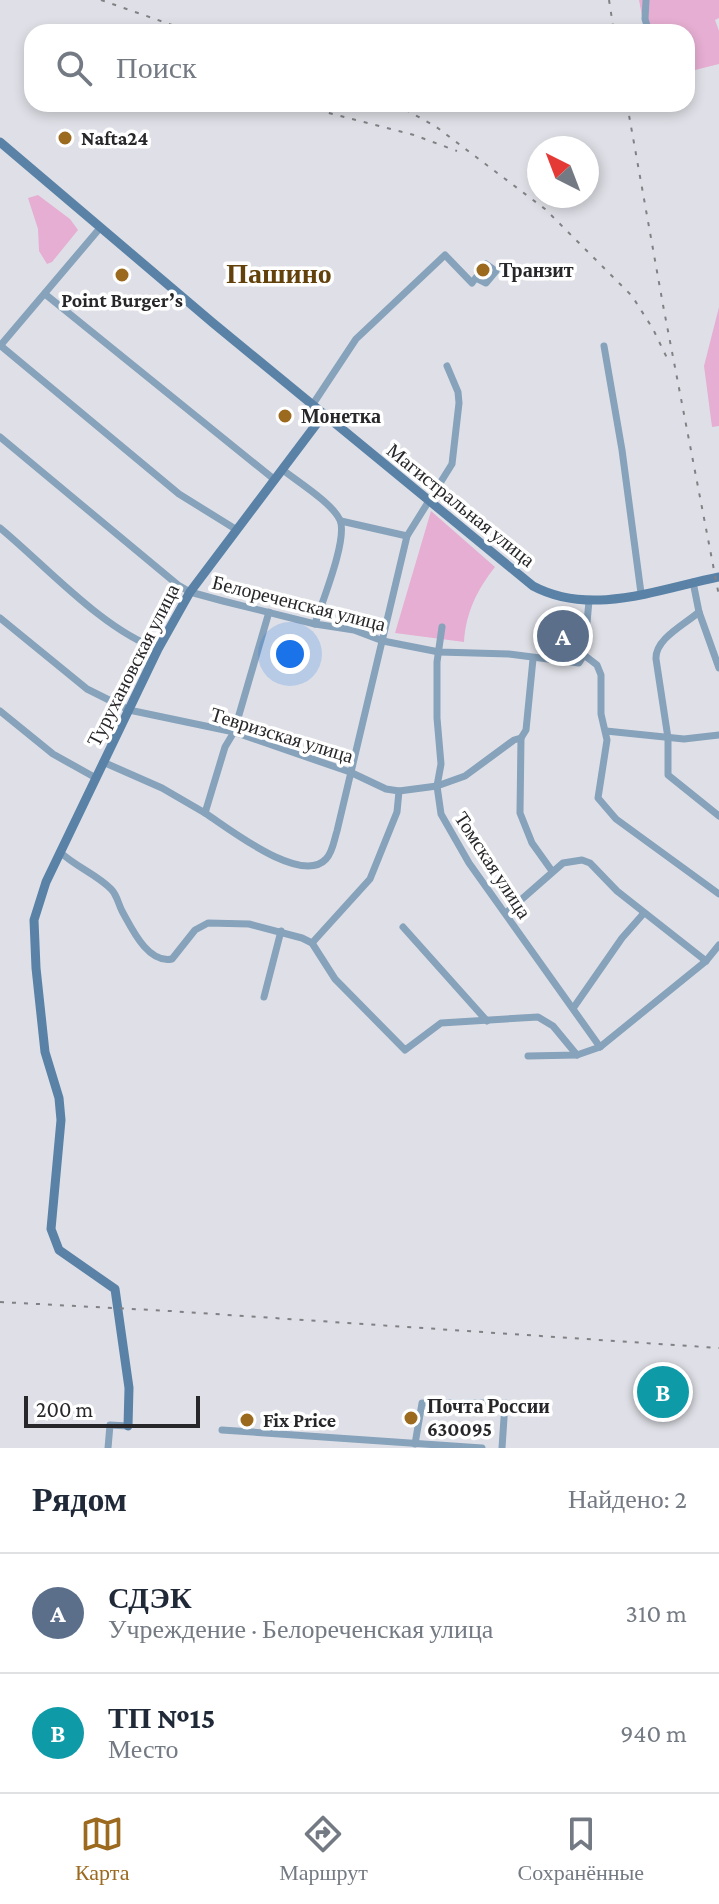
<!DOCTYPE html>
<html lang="ru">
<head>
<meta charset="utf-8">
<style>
	:root { --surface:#fff; --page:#f6f6f7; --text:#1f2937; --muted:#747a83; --line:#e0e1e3; --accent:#9b6a1e }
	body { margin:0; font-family:"Crimson Pro",serif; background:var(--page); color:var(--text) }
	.compass { position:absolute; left:527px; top:136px; width:72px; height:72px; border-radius:50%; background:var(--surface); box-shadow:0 4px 12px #0003; rotate:318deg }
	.scale { position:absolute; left:24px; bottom:20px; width:176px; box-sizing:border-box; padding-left:8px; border:4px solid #27272a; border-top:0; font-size:22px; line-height:28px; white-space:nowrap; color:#27272a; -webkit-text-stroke:6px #fff; paint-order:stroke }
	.you { position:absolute; left:290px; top:654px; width:28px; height:28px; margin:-20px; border:6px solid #fff; border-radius:50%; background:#1a73e8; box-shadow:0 0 0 12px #1a73e833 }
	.badge { display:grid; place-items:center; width:52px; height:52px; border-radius:50%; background:var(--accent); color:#fff; font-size:26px; font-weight:700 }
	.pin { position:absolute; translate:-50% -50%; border:4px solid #fff; box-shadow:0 2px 8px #0006 }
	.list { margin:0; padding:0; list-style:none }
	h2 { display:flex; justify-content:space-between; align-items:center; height:104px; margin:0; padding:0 32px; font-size:34px }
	h2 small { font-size:26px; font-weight:400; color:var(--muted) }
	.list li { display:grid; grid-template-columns:52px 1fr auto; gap:24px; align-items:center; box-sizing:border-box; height:120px; padding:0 32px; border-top:2px solid var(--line) }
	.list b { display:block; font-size:30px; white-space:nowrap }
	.list p { margin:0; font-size:26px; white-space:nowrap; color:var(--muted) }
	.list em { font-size:26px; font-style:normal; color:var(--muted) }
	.icon { flex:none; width:44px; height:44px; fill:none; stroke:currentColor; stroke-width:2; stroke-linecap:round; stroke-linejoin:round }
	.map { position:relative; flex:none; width:719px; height:1448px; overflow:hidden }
	.search { position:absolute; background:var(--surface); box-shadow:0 4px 12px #0003; left:24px; right:24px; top:24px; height:88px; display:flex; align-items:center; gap:20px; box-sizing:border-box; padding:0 28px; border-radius:24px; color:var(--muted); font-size:30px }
	.sheet { height:344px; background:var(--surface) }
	nav { display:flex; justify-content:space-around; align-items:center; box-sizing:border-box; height:112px; border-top:2px solid var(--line); background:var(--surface); font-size:22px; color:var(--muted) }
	nav a { display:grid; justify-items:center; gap:4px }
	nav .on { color:var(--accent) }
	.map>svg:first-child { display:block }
	.green { fill:#e5aed2 }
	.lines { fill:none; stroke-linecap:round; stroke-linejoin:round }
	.street { stroke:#87a2bb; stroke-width:7 }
	.secondary { stroke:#5a82a7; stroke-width:9 }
	.rail { stroke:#808085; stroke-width:2; stroke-dasharray:4 8; stroke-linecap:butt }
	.poi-dot { fill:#9b6a1e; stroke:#fff; stroke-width:3 }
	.labels { text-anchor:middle; stroke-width:7; stroke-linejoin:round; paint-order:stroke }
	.poi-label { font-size:20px; font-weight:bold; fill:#27272a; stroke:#fff; text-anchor:start }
	.street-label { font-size:20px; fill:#27272a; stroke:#fff }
	.district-label { font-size:28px; font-weight:bold; fill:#63410b; stroke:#fff }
</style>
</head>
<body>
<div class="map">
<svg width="719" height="1448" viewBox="0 0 719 1448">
	<rect width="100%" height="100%" fill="#dfe0e7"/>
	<g class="green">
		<polygon points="639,0 719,0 719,18 715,20 719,31 719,64 687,72 687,32 645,32"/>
		<polygon points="38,195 70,219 78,230 52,262 47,264 39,251 38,229 28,198"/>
		<polygon points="719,307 719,426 712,427 704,366"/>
		<path d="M431,511L495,567C477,590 466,612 464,642L395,633Z"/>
	</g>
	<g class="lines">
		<g class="street">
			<polyline points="646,0 645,19 649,32"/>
			<polyline points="45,294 275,480"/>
			<polyline points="0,346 100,228"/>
			<polyline points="1,346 179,494 237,530"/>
			<polyline points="604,346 622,450 641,593"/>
			<polyline points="313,404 356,339 445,255 472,283 486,264 496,271 486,283 476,278"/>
			<polyline points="0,437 178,585 190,592 223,601 315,624 354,630 383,641 439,652 509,654 579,663 584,655 589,601"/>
			<path d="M283,470C298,482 332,503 340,520C348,539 322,602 315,624"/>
			<polyline points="341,521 407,536"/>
			<path d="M0,528C46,566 103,630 158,649"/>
			<polyline points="693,582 699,612 719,668"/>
			<path d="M699,612C684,625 655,639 656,659L668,738V775L719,816"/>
			<polyline points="0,618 87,689 129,710 234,732 350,772 386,789 399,791 437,786 465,776 514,740 521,738"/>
			<polyline points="442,627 437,662 437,718 441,764 437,786 441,814 469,863 600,1047"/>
			<polyline points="584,655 597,665 601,675 601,714 607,740 598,798 616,819 719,894"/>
			<polyline points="533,659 526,730 521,738 520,813 532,843 552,871"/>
			<polyline points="0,711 53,754 96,778"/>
			<polyline points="606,731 684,739 719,735"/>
			<polyline points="103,762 162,788 205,813 225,747 234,732 269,612"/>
			<path d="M205,813C227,827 301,886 326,859C333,852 334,840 337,831L407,536L452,464L459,403L458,392L447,366"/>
			<path d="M60,852C76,867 96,874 111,889C117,895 118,903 122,911C132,929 148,964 172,959L195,930L208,923L249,924L302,938L312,943L335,979L405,1050L441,1023L538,1017L553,1026L577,1055"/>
			<polyline points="506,913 563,863 582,860 590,863 617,891 706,961"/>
			<polyline points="403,927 487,1021"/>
			<polyline points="312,943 370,879 397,812 399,791"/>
			<polyline points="264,997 281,931"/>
			<polyline points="574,1007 622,938 644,913"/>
			<polyline points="528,1056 577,1055 600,1047 706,961 719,945"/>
			<polyline points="222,1430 482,1448"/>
			<polyline points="415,1444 422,1403 505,1403 502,1448"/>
			<polyline points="108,1448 110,1425 128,1426"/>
		</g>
		<g class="secondary">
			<path d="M0,142L213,323L533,586C591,617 659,589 719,577"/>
			<polyline points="128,1426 129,1388 115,1289 59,1250 51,1229 61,1120 59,1098 45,1052 36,968 34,920 46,882 158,649 190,592 324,414"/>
		</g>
		<g class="rail">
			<polyline points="101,0 192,32"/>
			<polyline points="609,0 614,32"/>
			<polyline points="294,104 414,135 457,151"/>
			<polyline points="395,104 435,126 545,209 632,296 653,329 667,358"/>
			<polyline points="627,104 663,305 719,596"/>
			<polyline points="0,1302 170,1311 719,1348"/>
		</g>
	</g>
	<g class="poi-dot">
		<circle cx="65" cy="138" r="8"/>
		<circle cx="483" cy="270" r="8"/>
		<circle cx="122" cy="275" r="8"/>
		<circle cx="285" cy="416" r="8"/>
		<circle cx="411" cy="1418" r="8"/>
		<circle cx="247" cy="1420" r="8"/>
	</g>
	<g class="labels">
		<g class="poi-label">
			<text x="81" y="145">Nafta24</text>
			<text x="499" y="277">Транзит</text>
			<text x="122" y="307" text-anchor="middle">Point Burger’s</text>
			<text x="301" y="423">Монетка</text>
			<text x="427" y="1413">Почта России<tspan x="427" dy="23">630095</tspan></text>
			<text x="263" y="1427">Fix Price</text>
		</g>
		<g class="street-label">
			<text transform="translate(461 505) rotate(39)" y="7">Магистральная улица</text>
			<text transform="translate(299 603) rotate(14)" y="7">Белореченская улица</text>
			<text transform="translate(133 665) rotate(-63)" y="7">Турухановская улица</text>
			<text transform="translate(282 735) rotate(17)" y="7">Тевризская улица</text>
			<text transform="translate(493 865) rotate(57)" y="7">Томская улица</text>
		</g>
		<g class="district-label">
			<text x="279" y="283">Пашино</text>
		</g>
	</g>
</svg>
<svg class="compass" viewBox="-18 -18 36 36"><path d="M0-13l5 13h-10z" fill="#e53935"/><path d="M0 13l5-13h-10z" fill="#747a83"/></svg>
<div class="scale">200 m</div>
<div class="you"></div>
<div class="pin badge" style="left:563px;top:636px;background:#5c6f8a">A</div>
<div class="pin badge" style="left:663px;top:1392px;background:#0f9aa8">B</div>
<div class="search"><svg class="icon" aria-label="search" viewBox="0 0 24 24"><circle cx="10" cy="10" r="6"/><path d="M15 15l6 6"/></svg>Поиск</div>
</div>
<section class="sheet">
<h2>Рядом<small>Найдено: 2</small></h2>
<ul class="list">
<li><span class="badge" style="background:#5c6f8a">A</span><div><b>СДЭК</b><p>Учреждение · Белореченская улица</p></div><em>310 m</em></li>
<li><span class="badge" style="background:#0f9aa8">B</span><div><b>ТП №15</b><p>Место</p></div><em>940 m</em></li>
</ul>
</section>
<nav>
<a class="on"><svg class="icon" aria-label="map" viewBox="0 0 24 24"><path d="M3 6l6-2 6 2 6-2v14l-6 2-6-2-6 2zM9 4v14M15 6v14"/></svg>Карта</a>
<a><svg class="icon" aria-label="directions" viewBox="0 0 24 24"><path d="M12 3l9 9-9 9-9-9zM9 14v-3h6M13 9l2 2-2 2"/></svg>Маршрут</a>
<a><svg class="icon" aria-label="saved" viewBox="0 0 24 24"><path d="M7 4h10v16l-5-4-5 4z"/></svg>Сохранённые</a>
</nav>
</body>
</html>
